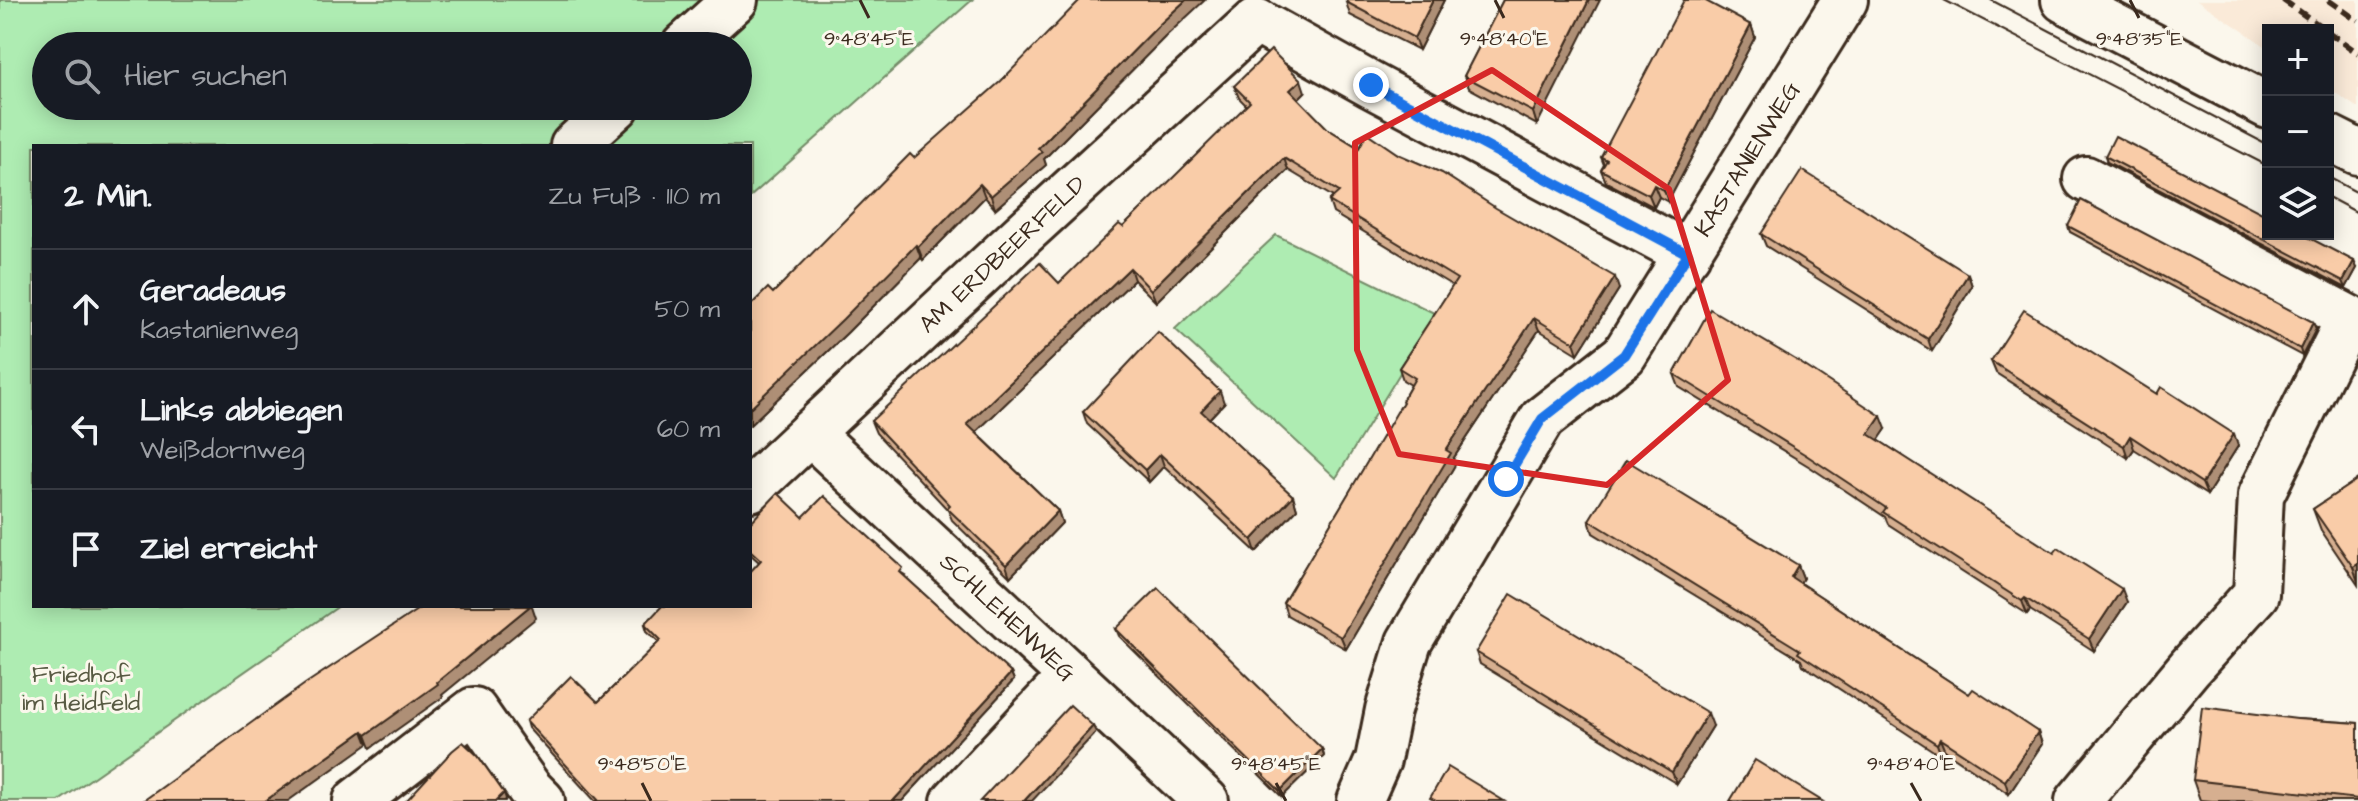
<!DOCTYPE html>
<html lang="de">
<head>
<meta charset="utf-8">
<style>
	:root { --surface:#171b24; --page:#20242c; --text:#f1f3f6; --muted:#9ea1a6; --line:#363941 }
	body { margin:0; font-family:"Architects Daughter",sans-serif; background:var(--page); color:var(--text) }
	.controls { position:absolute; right:24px; top:24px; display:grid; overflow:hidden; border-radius:0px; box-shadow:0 4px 20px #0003 }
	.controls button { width:72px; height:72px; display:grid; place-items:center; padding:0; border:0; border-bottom:2px solid var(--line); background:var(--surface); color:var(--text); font:40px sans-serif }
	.stop { position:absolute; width:24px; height:24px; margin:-18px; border:6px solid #1a73e8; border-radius:50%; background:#fff }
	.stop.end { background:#1a73e8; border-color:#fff; box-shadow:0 2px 8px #0008 }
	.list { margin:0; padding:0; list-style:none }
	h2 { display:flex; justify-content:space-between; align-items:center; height:104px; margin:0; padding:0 32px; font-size:34px }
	h2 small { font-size:26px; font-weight:400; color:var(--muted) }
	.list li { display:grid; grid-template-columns:52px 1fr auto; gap:24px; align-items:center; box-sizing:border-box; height:120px; padding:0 32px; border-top:2px solid var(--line) }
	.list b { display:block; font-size:30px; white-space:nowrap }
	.list p { margin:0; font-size:26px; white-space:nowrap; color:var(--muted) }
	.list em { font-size:26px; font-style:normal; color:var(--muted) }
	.icon { flex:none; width:44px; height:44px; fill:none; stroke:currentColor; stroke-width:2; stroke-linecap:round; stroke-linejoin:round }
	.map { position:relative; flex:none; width:2358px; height:801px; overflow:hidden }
	.search { position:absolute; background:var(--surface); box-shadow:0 4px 20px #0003; left:32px; top:32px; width:720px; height:88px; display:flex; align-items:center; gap:20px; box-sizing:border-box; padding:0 28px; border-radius:44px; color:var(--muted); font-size:30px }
	.panel { position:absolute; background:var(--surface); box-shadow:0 4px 20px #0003; left:32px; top:144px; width:720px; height:464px; border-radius:0px }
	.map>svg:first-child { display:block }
	.built { fill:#faead8 }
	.green { fill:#aeecb2; stroke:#748b68; stroke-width:2; fill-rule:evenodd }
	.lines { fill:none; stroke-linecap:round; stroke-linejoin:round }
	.minor-casing { stroke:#3b2a1e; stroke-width:50 }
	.minor { stroke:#fbf7ec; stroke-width:44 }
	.tram { stroke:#3b2a1e; stroke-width:2 }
	.rail { stroke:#3b2a1e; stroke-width:6; stroke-dasharray:12 6; stroke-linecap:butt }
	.wall { fill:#d6af90; stroke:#3b2a1e; stroke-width:2 }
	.shaded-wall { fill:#ae8f76; stroke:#3b2a1e; stroke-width:2 }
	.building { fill:#f9cca8; stroke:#3b2a1e; stroke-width:2 }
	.route { stroke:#1a73e8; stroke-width:10 }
	.marked { fill:none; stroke:#d62828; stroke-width:6; stroke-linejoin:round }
	.ticks { fill:none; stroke:#3b2a1e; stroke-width:3 }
	.labels { text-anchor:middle; stroke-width:6; stroke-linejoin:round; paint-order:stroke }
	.street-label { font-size:24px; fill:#3b2a1e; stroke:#fbf7ec }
	.park-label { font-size:24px; fill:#585a43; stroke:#fbf7ec }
	.ticks-label { font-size:20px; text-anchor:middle; fill:#3b2a1e; stroke:#fbf7ec; stroke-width:6; stroke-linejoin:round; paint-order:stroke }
</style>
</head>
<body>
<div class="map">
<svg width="2358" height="801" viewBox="0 0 2358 801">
	<rect width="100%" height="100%" fill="#fbf7ec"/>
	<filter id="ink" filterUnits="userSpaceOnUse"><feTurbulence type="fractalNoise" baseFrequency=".0125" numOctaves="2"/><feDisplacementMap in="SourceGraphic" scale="16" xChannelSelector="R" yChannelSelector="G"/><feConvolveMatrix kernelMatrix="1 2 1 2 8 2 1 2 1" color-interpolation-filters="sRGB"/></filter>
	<g filter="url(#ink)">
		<polygon class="built" points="2197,0 2358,0 2358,108 2328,88 2328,30 2268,30 2268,48"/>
		<g class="green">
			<path d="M0,0H972L750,197V146H34V606H339L59,801H0ZM46,46H738V106H46Z"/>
			<polygon points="1276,235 1436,314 1336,478 1175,329"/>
		</g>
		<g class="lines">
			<g class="minor-casing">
				<g id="minor">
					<polyline points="2064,0 2268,106"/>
					<polyline points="684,46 735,0"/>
					<polyline points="2328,137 2358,152"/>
					<polyline points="573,146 617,106"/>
					<polyline points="810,433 1206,801"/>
					<polyline points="750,489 1022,235 1256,21 1371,85 1688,254"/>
					<polyline points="356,801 474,710 529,788 542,801"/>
					<polyline points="954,801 1071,676"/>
					<polyline points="1360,801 1378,760 1388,710 1409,642 1542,419 1624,355 1845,0"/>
					<polyline points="2078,801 2190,667 2256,594 2261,495 2349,318 2086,179"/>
				</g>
			</g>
			<use href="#minor" class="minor"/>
			<g class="tram">
				<polyline points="1944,0 2268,166"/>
				<polyline points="1991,0 2268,145"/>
				<polyline points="2328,177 2358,193"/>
				<polyline points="2328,197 2358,213"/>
			</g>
			<g class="rail">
				<polyline points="2283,0 2326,30"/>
				<polyline points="2328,0 2358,21"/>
				<polyline points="2328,32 2358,53"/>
			</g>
		</g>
		<g class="wall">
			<polygon points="1444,0 1419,50 1350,15 1346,2"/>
			<polygon points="1503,0 1537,125 1469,88 1464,76"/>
			<polygon points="1751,25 1755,37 1668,202 1659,197 1654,207 1606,182 1601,170 1604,165 1601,157"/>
			<polygon points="1165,37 1044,159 1046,165 995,209 985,197 923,260 921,258 848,332 750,425 750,306 773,293 914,158"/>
			<polygon points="1234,86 1305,92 1298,99 1328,129 1359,148 1398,154 1619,289 1578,354 1539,330 1453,459 1455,465 1346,649 1287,615 1283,603 1403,403 1402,401 1411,385 1403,380 1399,368 1453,286 1333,213 1329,201 1333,197 1288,170 1156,302 1134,280 976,432 1058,511 1062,523 1010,577 952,520 948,510 876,433 871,421 1059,283 1123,227 1247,106 1239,98"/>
			<polygon points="2105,156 2357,268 2346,288 2107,162"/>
			<polygon points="2068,226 2316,329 2302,356 2070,232"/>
			<polygon points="1761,234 1968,274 1972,286 1932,351 1766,246"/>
			<polygon points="1991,361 2157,394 2234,434 2238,446 2207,495 2134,449 2128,458 1996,373"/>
			<polygon points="1674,374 1886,429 1878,440 2127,602 2094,651 2030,610 2027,614 1888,524 1885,517 1810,467 1679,387"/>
			<polygon points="1224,403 1209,419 1293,496 1297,509 1256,552 1164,466 1149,482 1087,424 1083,412"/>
			<polygon points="2358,479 2358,585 2321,530 2313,509"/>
			<polygon points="803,517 905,575 904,576 1011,673 1014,680 902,801 595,801 528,728 526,721 598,702 659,642 647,631 645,624 750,606 759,562 750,554 750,523"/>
			<polygon points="1589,520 1798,565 1803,578 1800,583 1969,694 2038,732 2042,744 2009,794 1945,751 1941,756 1803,665 1801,660 1593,533"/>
			<polygon points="1116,629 1322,749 1324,756 1282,797 1119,636"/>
			<polygon points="1476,652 1713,726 1677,784 1480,664"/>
			<polygon points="2297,719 2358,723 2358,801 2212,801 2200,800 2193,780"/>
		</g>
		<g class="shaded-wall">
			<polygon points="1186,0 1205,0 1165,37 1044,159 1046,165 995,209 991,196 1160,24"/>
			<polygon points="1433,0 1444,0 1419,50 1414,38"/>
			<polygon points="1589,0 1600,0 1537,125 1533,112"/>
			<polygon points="1751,25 1755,37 1668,202 1664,190"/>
			<polygon points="1301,80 1305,92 1295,102 1290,90"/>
			<polygon points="1284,158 1288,170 1156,302 1151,290"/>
			<polygon points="980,184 985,197 923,260 918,247"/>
			<polygon points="1654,185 1659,197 1654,207 1649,195"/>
			<polygon points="916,245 921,258 848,332 750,425 750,408"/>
			<polygon points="2354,261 2357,268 2346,288 2343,281"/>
			<polygon points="1130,268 1134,280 972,436 967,424"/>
			<polygon points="1968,274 1972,286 1932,351 1928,339"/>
			<polygon points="1615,277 1619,289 1578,354 1574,342"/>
			<polygon points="1534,318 1539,330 1453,459 1455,465 1346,649 1341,637 1446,450"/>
			<polygon points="2313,322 2316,329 2302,356 2300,349"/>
			<polygon points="1220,391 1224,403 1205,423 1201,411"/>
			<polygon points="1881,416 1886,429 1874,447 1869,434"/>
			<polygon points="2234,434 2238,446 2207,495 2202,483"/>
			<polygon points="2130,436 2134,449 2128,458 2124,446"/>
			<polygon points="1160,454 1164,466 1149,482 1145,470"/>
			<polygon points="1293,496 1297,509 1256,552 1252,540"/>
			<polygon points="1058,511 1062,523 1010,577 1006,565"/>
			<polygon points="2358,564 2358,582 2353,567"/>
			<polygon points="1798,565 1803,578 1796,589 1791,577"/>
			<polygon points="2122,589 2127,602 2094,651 2089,639"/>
			<polygon points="2025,598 2030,610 2027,614 2022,601"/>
			<polygon points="530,606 532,606 536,618 442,695 443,697 371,748 366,735 437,682"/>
			<polygon points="1011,673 1014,680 902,801 893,801"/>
			<polygon points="1708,713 1713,726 1677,784 1672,772"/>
			<polygon points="1093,726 1096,732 1032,801 1024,801"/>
			<polygon points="363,731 368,744 288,801 265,801"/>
			<polygon points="2038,732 2042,744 2009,794 2005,781"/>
			<polygon points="1940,739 1945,751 1941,756 1937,744"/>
			<polygon points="1322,749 1324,756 1282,797 1280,791"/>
			<polygon points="504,793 506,799 505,801 496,801"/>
		</g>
		<g class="building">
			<polygon points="1080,0 1186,0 1160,24 1038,148 1042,152 991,196 980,184 918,247 916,245 843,319 750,408 750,306 768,288 773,293 910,154 914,158 1001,81"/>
			<polygon points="1347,0 1433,0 1414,38 1346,2"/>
			<polygon points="1503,0 1589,0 1533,112 1464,76"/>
			<polygon points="1684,0 1704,0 1751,25 1664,190 1654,185 1649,195 1601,170 1607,160 1601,157"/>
			<polygon points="1271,50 1301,80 1290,90 1328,129 1359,148 1367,133 1398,154 1442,173 1496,208 1615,277 1574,342 1534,318 1446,450 1451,453 1341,637 1283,603 1403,402 1402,401 1415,378 1399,368 1457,279 1329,201 1339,192 1284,158 1151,290 1130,268 967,424 1058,511 1006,565 947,508 950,505 871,421 1040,263 1059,283 1119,224 1123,227 1250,102 1234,86"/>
			<polygon points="2115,136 2268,216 2268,234 2302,234 2354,261 2343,281 2105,156"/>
			<polygon points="1802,170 1968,274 1928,339 1761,234"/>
			<polygon points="2081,200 2313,322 2300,349 2068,226"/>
			<polygon points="1710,309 1796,360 1881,416 1869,434 2054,553 2058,548 2122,589 2089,639 2025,598 2022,601 1883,512 1886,508 1806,455 1674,374"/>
			<polygon points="2024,310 2157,394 2161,387 2234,434 2202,483 2130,436 2124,446 1991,361"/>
			<polygon points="1158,332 1220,391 1201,411 1293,496 1252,540 1160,454 1145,470 1083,412"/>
			<polygon points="1626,460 1798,565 1791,577 1865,626 1969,694 1973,689 2038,732 2005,781 1940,739 1937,744 1798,653 1800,650 1589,520"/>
			<polygon points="2358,479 2358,564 2353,567 2313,509"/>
			<polygon points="778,493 803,517 824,496 903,568 900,572 1011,673 893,801 599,801 526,721 571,676 598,702 661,640 645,624 662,606 750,606 750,572 761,560 750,550 750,523"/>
			<polygon points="1158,588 1322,749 1280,791 1116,629"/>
			<polygon points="1511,594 1708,713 1672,772 1476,652"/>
			<polygon points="423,606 530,606 437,682 438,684 366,735 363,731 265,801 143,801 305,684"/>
			<polygon points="1070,705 1093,726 1024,801 980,801"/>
			<polygon points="2202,707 2297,719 2358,723 2358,799 2193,780"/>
			<polygon points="463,742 478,756 504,793 496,801 406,801 452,751"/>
			<polygon points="1755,760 1822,801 1730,801"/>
			<polygon points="1448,767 1504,801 1436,801 1430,798"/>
		</g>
	</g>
	<g class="lines" filter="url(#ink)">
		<polyline class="route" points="1371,85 1688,254 1624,355 1542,419 1506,479"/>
	</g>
	<path class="marked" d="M1492,70L1669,189L1728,380L1607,485L1399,454L1357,350L1355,143Z"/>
	<path class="ticks" d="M860,0L869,18M1495,0L1504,18M2130,0L2139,18M642,783L651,801M1276,783L1286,801M1911,783L1921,801"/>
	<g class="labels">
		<g class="street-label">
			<text transform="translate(1747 159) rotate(-58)" y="8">KASTANIENWEG</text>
			<text transform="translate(1002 254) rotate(-43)" y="8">AM ERDBEERFELD</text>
			<text transform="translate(1008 617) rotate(43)" y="8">SCHLEHENWEG</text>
		</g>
		<g class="park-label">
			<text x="81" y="682">Friedhof<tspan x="81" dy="28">im Heidfeld</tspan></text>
		</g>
	</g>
	<g class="ticks-label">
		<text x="869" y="45">9°48'45"E</text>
		<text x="1504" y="45">9°48'40"E</text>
		<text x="2139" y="45">9°48'35"E</text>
		<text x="642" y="770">9°48'50"E</text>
		<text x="1276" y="770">9°48'45"E</text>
		<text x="1911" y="770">9°48'40"E</text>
	</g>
</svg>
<div class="controls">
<button>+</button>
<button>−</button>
<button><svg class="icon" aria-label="layers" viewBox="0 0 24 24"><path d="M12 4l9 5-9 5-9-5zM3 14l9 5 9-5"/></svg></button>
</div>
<div class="stop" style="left:1506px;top:479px"></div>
<div class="stop end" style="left:1371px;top:85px"></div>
<div class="search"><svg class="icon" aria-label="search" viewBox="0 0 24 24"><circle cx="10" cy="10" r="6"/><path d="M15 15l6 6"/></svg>Hier suchen</div>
<section class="panel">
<h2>2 Min.<small>Zu Fuß · 110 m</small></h2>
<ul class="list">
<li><svg class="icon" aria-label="ahead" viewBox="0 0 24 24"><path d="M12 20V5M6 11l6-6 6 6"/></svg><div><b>Geradeaus</b><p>Kastanienweg</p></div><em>50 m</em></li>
<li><svg class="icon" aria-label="left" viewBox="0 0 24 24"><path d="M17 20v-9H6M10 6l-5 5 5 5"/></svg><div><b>Links abbiegen</b><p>Weißdornweg</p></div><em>60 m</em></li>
<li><svg class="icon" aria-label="arrive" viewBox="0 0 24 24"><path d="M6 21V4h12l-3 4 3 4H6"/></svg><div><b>Ziel erreicht</b></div></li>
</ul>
</section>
</div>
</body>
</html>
